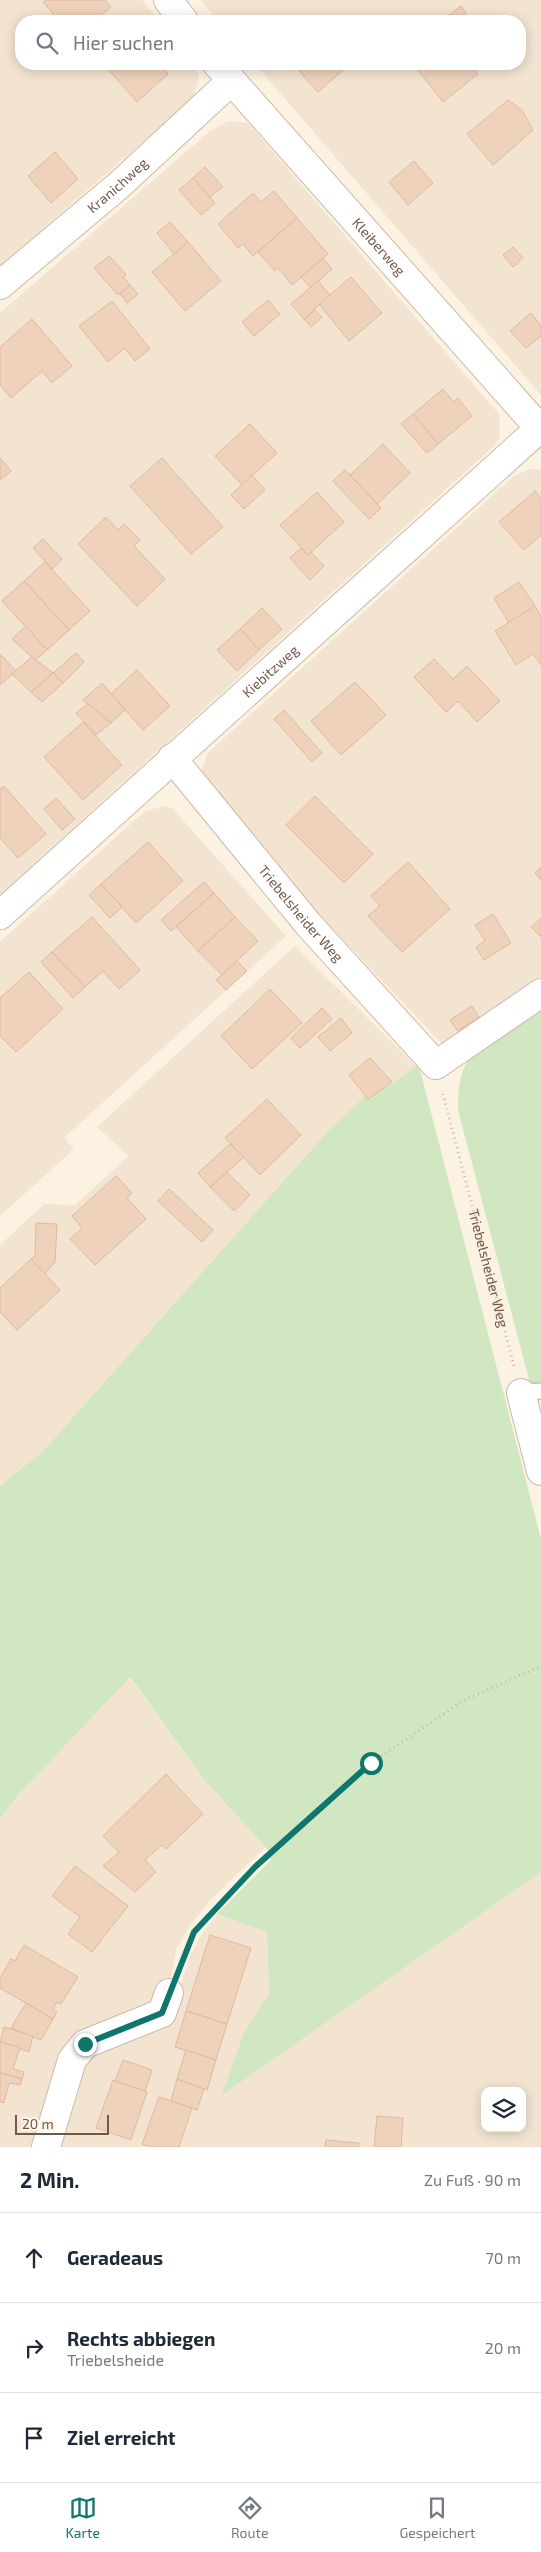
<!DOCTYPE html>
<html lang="de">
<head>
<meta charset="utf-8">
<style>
	:root { --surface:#fff; --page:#f2f2f3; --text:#1f2937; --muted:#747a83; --line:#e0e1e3; --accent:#0f766e }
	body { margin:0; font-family:"Exo 2",sans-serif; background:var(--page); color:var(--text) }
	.controls { position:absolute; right:15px; bottom:15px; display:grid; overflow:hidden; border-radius:10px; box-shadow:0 2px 12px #0003 }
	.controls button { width:45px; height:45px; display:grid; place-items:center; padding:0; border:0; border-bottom:1px solid var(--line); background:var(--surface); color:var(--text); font:25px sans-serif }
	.scale { position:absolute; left:15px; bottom:12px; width:94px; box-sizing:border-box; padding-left:5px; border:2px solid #71594a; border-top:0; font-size:14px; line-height:18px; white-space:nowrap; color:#71594a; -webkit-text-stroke:4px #fef6e8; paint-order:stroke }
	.stop { position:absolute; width:15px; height:15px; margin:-11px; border:4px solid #0f766e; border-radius:50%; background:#fff }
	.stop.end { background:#0f766e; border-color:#fff; box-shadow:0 1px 5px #0008 }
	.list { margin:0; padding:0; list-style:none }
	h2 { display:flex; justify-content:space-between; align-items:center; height:65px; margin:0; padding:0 20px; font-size:21px }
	h2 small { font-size:16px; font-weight:400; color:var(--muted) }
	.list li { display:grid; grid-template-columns:32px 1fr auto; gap:15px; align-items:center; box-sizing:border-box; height:90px; padding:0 20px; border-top:1px solid var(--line) }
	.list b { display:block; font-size:19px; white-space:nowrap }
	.list p { margin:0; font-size:16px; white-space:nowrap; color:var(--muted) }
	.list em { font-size:16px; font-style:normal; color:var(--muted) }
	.icon { flex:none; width:28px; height:28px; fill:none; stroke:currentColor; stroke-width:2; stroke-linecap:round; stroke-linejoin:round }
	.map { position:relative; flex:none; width:541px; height:2147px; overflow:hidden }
	.search { position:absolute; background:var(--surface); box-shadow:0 2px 12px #0003; left:15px; right:15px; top:15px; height:55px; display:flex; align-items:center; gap:12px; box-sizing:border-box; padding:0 18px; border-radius:20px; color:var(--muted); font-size:19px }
	.sheet { height:335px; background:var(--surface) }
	nav { display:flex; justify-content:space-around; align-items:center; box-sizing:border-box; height:70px; border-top:1px solid var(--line); background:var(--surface); font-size:14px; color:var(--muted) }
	nav a { display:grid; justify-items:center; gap:2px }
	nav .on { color:var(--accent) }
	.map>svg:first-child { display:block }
	.residential { fill:#f2e4d1; fill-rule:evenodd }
	.green { fill:#d0e7c2 }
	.building { fill:#eed2bc; stroke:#e0b99d }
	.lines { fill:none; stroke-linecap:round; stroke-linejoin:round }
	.lane-casing { stroke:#cbbaaa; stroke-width:18 }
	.street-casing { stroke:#cbbaaa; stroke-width:30 }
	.path { stroke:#d3b59f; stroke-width:3; stroke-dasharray:1 4; stroke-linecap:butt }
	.lane { stroke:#fff; stroke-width:15 }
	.street { stroke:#fff; stroke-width:28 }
	.route { stroke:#0f766e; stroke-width:6 }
	.labels { text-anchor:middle; stroke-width:4; stroke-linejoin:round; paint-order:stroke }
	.street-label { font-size:14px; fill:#71594a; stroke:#fef6e8 }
</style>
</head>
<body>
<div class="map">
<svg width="541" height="2147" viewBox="0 0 541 2147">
	<rect width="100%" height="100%" fill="#fbf2e2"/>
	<g class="residential">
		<polygon points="0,0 142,0 160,21 21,21 21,64 196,64 199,78 193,98 0,266"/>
		<polygon points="200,0 541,0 541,395 255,64 520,64 520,21 218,21"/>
		<polygon points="228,121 248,123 492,406 499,414 500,437 495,445 0,894 0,313 209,132"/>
		<polygon points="529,469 541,469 541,980 445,1047 210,799 202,783 201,771 208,753 513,477"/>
		<polygon points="166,806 172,808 286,936 64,1138 74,1149 0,1216 0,942 145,811"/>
		<polygon points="295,946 416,1066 387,1087 377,1085 329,1130 44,1450 0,1486 0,1245 44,1204 75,1205 129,1156 97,1127"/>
		<polygon points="129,1677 206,1782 266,1847 210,1900 188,1928 177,1948 171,1975 161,1997 150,2009 66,2043 32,2147 0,2147 0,1819 18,1795"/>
		<path d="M541,1872V2147H59L89,2055L177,1998L189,1959L199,1938L217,1914L267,1932L269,1995L244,2032L223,2094ZM485,2091H522V2128H485Z"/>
	</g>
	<g class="green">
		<path d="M541,1007V1386L531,1387L458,1110C458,1093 458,1078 467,1062C476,1047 525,1018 541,1007Z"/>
		<polygon points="416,1066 419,1066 541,1539 541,1872 222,2095 244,2032 269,1994 267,1932 217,1914 271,1860 266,1847 206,1782 130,1677 18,1795 0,1819 0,1486 44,1450 329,1130 377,1085 387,1087"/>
	</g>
	<g class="building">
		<polygon points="46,0 105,0 111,7 94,21 52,21 53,13 43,2"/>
		<polygon points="461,6 468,16 460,21 454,21 449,15"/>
		<polygon points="116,64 159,64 168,74 137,102 109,70"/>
		<polygon points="293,64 350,64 318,92"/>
		<polygon points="413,64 470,64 478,74 443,102"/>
		<polygon points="508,100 522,110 533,130 493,165 467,134"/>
		<polygon points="55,152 78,179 51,203 28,176"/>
		<polygon points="414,161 433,183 408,205 389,182"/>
		<polygon points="205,167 223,187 210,197 193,178"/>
		<polygon points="193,178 215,203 201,215 179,190"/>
		<polygon points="274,191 297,218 253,256 243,244 238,248 218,224 253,193 261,202"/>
		<polygon points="297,218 328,254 292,285 278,268 275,271 258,252"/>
		<polygon points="170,222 188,242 174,254 157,233"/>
		<polygon points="188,242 221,281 185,311 152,272"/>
		<polygon points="513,247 523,258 513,267 503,255"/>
		<polygon points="109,256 126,274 123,277 130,285 118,295 94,268"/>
		<polygon points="323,258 332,269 311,288 301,277"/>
		<polygon points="351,277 382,313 349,341 319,304"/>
		<polygon points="318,281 330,295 304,319 291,304"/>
		<polygon points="130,285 138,294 127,303 120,294"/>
		<polygon points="268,300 280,314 254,336 242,322"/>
		<polygon points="112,301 150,349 135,361 125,348 108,362 79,326"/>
		<polygon points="315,310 322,317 311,327 304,319"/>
		<polygon points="531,313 541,326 541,336 526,348 510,331"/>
		<polygon points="32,319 72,366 52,383 42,371 11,398 0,385 0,347"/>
		<polygon points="443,389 453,402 458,398 472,416 438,444 413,414"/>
		<polygon points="413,414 438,444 427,453 401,424"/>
		<polygon points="250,424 277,453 242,485 215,456"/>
		<polygon points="383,444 410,473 377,504 350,475"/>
		<polygon points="0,458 11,471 0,480"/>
		<polygon points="162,458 223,527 191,554 130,486"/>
		<polygon points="345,470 381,508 369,519 333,481"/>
		<polygon points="252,475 265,490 244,509 231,495"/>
		<polygon points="535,491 541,498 541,535 524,550 499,522"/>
		<polygon points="317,492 344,522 308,555 280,525"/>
		<polygon points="106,517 118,530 124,524 140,540 134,546 165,579 137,606 78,544"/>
		<polygon points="43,539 62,559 52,569 33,548"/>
		<polygon points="301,548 308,555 311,552 324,566 310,580 290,558"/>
		<polygon points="45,562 90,611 69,630 24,581"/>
		<polygon points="24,581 69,630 47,650 2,601"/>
		<polygon points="519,582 535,606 509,623 494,598"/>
		<polygon points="535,606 541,616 541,665 533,654 516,665 495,631"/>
		<polygon points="262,608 282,629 259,650 240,629"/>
		<polygon points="26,626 47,650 35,660 12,639"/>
		<polygon points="240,629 259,650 237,671 217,650"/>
		<polygon points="76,653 84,662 63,683 53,673"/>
		<polygon points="0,654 16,671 0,685"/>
		<polygon points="32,657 53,673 31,692 12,674"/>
		<polygon points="434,659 453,679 467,666 500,701 477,722 458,701 446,712 414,677"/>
		<polygon points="137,670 170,706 143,730 111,694"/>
		<polygon points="53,673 63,683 42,702 31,692"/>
		<polygon points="355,682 386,715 341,755 311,721"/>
		<polygon points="102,683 125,710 111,723 83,700"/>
		<polygon points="88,704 111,723 96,735 76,713"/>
		<polygon points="284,710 322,753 312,762 274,719"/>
		<polygon points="83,722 122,765 83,800 44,757"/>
		<polygon points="4,786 46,834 18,858 0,838 0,789"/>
		<polygon points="315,796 373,854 344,883 286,825"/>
		<polygon points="56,798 75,819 62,830 44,809"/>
		<polygon points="148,842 183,881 136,923 101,884"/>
		<polygon points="408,862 450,909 402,952 368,916 380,906 371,896"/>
		<polygon points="541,867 541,880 535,873"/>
		<polygon points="204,882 214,893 171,931 161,920"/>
		<polygon points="101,884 122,907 110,918 89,895"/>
		<polygon points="214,893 235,917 198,951 176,927"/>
		<polygon points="493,914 511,943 484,960 476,947 485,941 475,925"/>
		<polygon points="92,917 140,970 119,989 103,971 85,987 52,952"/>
		<polygon points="235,917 258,941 222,975 198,951"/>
		<polygon points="541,918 541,937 531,927"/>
		<polygon points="52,952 85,987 73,998 41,962"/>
		<polygon points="237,961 247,971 226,990 216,980"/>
		<polygon points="29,972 63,1009 16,1052 0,1036 0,998"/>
		<polygon points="270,989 302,1023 252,1069 221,1036"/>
		<polygon points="472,1006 479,1017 458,1031 450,1020"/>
		<polygon points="322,1008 332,1019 300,1048 291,1038"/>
		<polygon points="341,1018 352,1033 330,1051 318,1037"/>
		<polygon points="370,1058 392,1082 368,1099 349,1075"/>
		<polygon points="267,1099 301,1135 260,1175 225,1138"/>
		<polygon points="230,1144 244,1157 210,1187 198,1173"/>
		<polygon points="227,1172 250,1195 234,1211 210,1187"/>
		<polygon points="116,1176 132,1193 127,1198 146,1219 95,1265 70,1239 82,1228 72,1216"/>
		<polygon points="169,1189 213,1230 202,1242 158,1201"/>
		<polygon points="36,1223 57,1224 55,1262 45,1274 31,1259 35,1256"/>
		<polygon points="31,1259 60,1290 17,1330 0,1312 0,1288"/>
		<polygon points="166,1774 203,1814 166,1849 162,1845 145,1860 156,1872 135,1892 103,1866 119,1852 103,1836"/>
		<polygon points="75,1866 128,1906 92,1952 68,1934 80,1917 52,1896"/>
		<polygon points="210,1935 251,1948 227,2024 186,2011"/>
		<polygon points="24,1945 78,1977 61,2004 57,2002 53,2009 57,2012 53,2019 0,1988 0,1978 11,1959 15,1961"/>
		<polygon points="26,2003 53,2019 41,2040 11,2028"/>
		<polygon points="186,2011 227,2024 216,2060 175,2047"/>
		<polygon points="4,2027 33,2036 29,2052 0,2042"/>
		<polygon points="0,2042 20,2047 13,2069 24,2072 22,2079 0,2073"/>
		<polygon points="186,2050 216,2060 207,2090 177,2079"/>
		<polygon points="123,2060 152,2070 145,2091 115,2081"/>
		<polygon points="0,2073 22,2079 20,2085 9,2083 4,2103 0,2102"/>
		<polygon points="177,2079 204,2089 197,2110 171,2101"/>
		<polygon points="113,2080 147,2092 131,2140 96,2128"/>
		<polygon points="159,2097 192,2108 179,2147 151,2147 142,2144"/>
		<polygon points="377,2116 403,2118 401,2147 374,2147"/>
		<polygon points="326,2140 359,2143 359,2147 325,2147"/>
	</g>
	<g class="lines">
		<g class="lane-casing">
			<polyline id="lane" points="521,1393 541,1391"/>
		</g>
		<g class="street-casing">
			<g id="street">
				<polyline points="168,0 184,21"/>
				<path id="s2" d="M217,64L541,430"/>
				<path id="s3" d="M0,285L118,186L230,82"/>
				<path id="s4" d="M172,758L308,924L436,1065L541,993"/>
				<path id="s5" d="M0,915L539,429"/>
				<polyline points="521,1393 541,1471"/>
				<polyline points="46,2147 72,2060 85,2044 162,2013 169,1993"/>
			</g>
		</g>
		<g class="path">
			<path id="s1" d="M443,1094L514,1366"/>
			<polyline points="180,1967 194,1932 255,1867 371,1763 463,1701 541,1666"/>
		</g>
		<use href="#lane" class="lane"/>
		<use href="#street" class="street"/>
	</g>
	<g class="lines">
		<polyline class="route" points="85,2044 162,2013 194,1932 255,1867 371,1763"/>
	</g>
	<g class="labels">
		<g class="street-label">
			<text dy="5" stroke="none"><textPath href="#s3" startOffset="154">Kranichweg</textPath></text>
			<text dy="5" stroke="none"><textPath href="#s2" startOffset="244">Kleiberweg</textPath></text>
			<text dy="5" stroke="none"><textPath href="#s5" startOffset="364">Kiebitzweg</textPath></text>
			<text dy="5" stroke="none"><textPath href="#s4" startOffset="202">Triebelsheider Weg</textPath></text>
			<text dy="5" stroke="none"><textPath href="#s1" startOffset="180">Triebelsheider Weg</textPath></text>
		</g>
	</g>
</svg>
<div class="controls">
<button><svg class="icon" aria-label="layers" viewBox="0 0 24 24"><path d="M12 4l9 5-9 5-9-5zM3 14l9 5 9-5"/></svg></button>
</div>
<div class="scale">20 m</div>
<div class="stop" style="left:371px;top:1763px"></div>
<div class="stop end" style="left:85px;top:2044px"></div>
<div class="search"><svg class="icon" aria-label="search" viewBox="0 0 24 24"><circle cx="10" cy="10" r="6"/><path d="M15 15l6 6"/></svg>Hier suchen</div>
</div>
<section class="sheet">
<h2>2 Min.<small>Zu Fuß · 90 m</small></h2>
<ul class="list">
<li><svg class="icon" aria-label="ahead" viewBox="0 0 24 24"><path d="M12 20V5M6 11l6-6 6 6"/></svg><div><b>Geradeaus</b></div><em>70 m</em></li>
<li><svg class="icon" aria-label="right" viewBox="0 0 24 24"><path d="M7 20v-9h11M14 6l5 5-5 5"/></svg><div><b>Rechts abbiegen</b><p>Triebelsheide</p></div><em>20 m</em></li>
<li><svg class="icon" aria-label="arrive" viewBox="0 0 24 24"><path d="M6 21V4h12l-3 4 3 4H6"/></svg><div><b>Ziel erreicht</b></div></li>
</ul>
</section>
<nav>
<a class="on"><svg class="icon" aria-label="map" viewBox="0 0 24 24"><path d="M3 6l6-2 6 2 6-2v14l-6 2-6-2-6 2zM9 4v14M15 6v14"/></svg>Karte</a>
<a><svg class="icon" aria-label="directions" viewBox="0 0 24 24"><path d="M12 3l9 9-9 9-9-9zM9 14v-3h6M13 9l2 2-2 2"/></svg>Route</a>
<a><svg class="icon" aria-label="saved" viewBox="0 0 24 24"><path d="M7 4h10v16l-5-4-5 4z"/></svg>Gespeichert</a>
</nav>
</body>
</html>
